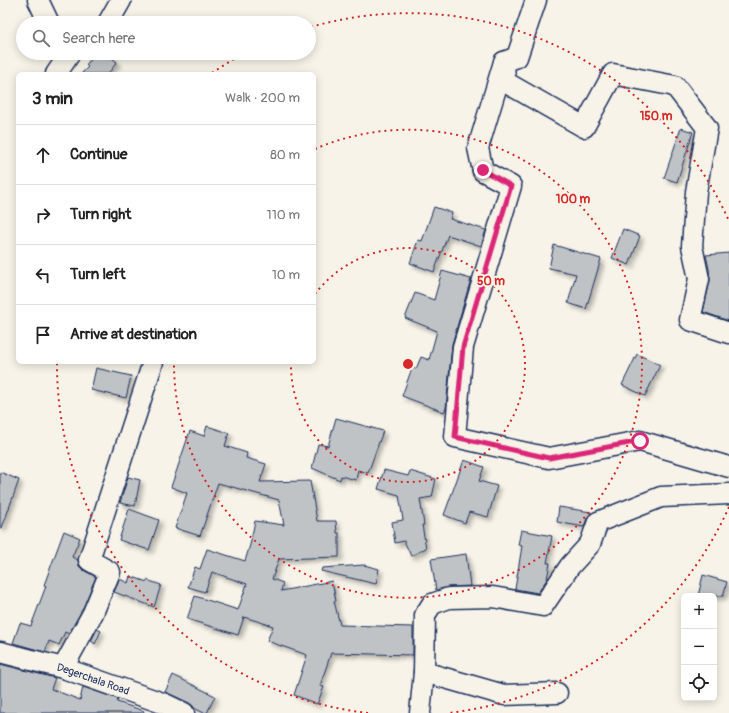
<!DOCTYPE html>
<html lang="en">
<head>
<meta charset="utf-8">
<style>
	:root { --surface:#fff; --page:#f2f2f2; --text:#222; --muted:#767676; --line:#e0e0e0 }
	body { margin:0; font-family:Pangolin,sans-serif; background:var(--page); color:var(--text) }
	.controls { position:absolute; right:12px; bottom:12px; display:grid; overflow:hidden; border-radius:6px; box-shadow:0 2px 10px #0003 }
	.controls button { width:36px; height:36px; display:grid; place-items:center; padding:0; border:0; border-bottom:1px solid var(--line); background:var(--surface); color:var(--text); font:20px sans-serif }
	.stop { position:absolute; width:12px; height:12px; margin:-9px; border:3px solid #db2777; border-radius:50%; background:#fff }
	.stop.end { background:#db2777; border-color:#fff; box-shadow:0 1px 4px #0008 }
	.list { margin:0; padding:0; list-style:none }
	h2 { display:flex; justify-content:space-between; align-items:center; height:52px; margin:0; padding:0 16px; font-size:17px }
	h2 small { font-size:13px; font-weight:400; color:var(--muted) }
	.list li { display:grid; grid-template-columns:26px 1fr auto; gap:12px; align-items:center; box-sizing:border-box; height:60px; padding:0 16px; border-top:1px solid var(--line) }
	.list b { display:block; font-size:15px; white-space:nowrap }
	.list em { font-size:13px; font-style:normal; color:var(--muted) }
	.icon { flex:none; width:22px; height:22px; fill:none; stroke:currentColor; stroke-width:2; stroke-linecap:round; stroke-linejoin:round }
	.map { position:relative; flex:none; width:729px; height:713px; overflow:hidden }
	.search { position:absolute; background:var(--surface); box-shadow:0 2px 10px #0003; left:16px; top:16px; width:300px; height:44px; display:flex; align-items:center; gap:10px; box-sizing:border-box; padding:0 14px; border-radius:22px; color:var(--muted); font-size:15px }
	.panel { position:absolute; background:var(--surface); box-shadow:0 2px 10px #0003; left:16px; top:72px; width:300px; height:292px; border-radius:6px }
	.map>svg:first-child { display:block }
	.building { fill:#c0c3c5; stroke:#1b2f5e; filter:url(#shadow) }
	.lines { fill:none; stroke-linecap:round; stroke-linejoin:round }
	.minor-casing { stroke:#1b2f5e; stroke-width:23 }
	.minor { stroke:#f7f3e8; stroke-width:20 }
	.route { stroke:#db2777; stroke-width:5 }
	.ring { fill:none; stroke:#d62828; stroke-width:2; stroke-dasharray:2 4 }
	.labels { text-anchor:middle; stroke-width:4; stroke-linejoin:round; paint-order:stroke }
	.street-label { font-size:11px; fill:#1b2f5e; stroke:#f7f3e8 }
	.centre { fill:#d62828; stroke:#f7f3e8; stroke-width:2 }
	.ring-label { font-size:12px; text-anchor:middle; font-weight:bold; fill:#d62828; stroke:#f7f3e8; stroke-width:4; stroke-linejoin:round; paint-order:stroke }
</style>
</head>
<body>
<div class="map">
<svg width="729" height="713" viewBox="0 0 729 713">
	<defs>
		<filter id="shadow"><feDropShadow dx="3.5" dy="3.5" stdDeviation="2" flood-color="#0004"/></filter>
	</defs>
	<rect width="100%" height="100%" fill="#f7f3e8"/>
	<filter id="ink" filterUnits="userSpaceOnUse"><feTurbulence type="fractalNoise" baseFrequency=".025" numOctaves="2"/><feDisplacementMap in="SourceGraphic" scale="8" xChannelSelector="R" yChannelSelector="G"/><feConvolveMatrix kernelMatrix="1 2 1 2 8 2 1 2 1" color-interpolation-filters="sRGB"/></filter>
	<g filter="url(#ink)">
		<g class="building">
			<polygon points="95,53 106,53 117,62 108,74 81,74 88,67 86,65"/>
			<polygon points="681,128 693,132 677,182 664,178"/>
			<polygon points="434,207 452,213 450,219 486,230 481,246 448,235 434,272 410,263 418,240 422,241"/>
			<polygon points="623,229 640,236 629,265 612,258"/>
			<polygon points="554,245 601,259 586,309 568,303 576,274 549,268"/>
			<polygon points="729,253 729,321 703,312 710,281 709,269 706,255"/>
			<polygon points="442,271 471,279 452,344 446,408 444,412 402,396 412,368 416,369 421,357 429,360 437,331 405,318 415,293 434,300"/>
			<polygon points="637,354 660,365 645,396 622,385"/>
			<polygon points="96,368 131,376 126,398 91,390"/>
			<polygon points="336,418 383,431 368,473 358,470 356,480 341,476 340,480 312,468 318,444 328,446"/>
			<polygon points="207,426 229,433 225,446 247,453 246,458 266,464 260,482 310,481 317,521 336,521 337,533 339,533 339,557 279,559 272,579 283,583 281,591 332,581 336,601 334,601 340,625 413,627 413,655 331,653 320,686 324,687 317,704 294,695 307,655 267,641 273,626 244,617 238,635 187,619 195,596 238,610 247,584 212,572 205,592 188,587 195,567 200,569 207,549 245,561 250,545 255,521 284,525 279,500 218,483 200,536 175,528 187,493 171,487 190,431 204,436"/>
			<polygon points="464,460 484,467 479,481 497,486 488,517 469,512 465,523 444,515"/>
			<polygon points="384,470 408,476 410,471 436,479 432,497 420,499 424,525 422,525 426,548 411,556 404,541 395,543 392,522 403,520 399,495 378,489"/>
			<polygon points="0,472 19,480 2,528 0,528"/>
			<polygon points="128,477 140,480 135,506 120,503"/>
			<polygon points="559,507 591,512 591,513 587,518 584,527 557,522"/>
			<polygon points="129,509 159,520 149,550 119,540"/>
			<polygon points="521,530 552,536 547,563 550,563 547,579 538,593 515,589 522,546 518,545"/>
			<polygon points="64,531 80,538 72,557 78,560 79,566 83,570 96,577 83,608 69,634 65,632 59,645 49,641 45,652 13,643 20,623 31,626 46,586 44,585"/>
			<polygon points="466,554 470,586 448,587 436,590 431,559"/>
			<polygon points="364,565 379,569 376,584 321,571 322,568"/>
			<polygon points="703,575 727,582 723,596 698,596"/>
			<polygon points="130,576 147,582 147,580 161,585 154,607 114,592 120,579 128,583"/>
			<polygon points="97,629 101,631 95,644 91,641"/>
			<polygon points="0,664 55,678 51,689 80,700 83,687 118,699 117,702 144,711 143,713 0,713"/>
			<polygon points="173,675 215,696 207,713 204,713 194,708 193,706 189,703 165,692"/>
		</g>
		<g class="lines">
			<g class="minor-casing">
				<g id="minor">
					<polyline points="38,0 49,23"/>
					<polyline points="536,0 517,57 504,62 478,148 483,171 511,186 463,347 455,437 549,458 640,441 729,467"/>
					<polyline points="108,23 121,0"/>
					<polyline points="504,62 505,82 584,127 613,74 675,86 707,128 696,192 692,246 699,279 690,320 729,333"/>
					<polyline points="56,74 69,55 69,53"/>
					<path id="s1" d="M0,652L63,668L165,704L184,713"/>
					<polyline points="63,668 93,613 110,572 89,560 153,362"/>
					<polyline points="424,672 504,695 557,693"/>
					<polyline points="420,713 424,672 425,615 432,604 449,598 493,597 543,606 570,566 590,544 598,522 661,497 729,494"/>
				</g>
			</g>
			<use href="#minor" class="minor"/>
		</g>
	</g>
	<g class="lines" filter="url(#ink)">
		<polyline class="route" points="483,170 511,186 463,347 455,437 549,458 640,441"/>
	</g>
	<g class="ring">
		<path d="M315 294A117 117 0 1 1 291 363"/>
		<path d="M315 149A234 234 0 1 1 174 364"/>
		<path d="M729 507A351 351 0 0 1 448 713M368 713A351 351 0 0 1 57 364M212 73A351 351 0 0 1 243 54M311 27A351 351 0 0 1 729 221"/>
	</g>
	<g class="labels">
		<g class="street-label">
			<text dy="4" stroke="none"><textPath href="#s1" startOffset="97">Degerchala Road</textPath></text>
		</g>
	</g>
	<circle cx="408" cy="364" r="6" class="centre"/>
	<g class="ring-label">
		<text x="656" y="120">150 m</text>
		<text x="573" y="203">100 m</text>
		<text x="491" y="285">50 m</text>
	</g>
</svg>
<div class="controls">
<button>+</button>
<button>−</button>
<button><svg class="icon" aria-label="locate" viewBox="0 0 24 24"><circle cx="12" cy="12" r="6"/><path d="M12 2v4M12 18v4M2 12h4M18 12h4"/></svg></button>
</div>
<div class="stop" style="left:640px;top:441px"></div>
<div class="stop end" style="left:483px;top:170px"></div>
<div class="search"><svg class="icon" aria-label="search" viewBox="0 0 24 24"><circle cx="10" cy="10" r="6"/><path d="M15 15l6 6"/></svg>Search here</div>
<section class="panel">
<h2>3 min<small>Walk · 200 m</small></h2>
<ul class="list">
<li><svg class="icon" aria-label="ahead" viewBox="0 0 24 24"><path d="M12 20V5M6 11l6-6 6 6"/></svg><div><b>Continue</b></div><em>80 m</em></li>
<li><svg class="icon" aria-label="right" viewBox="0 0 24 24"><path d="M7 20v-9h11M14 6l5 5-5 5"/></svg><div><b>Turn right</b></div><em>110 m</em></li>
<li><svg class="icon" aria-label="left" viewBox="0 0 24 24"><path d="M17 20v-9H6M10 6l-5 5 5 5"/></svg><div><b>Turn left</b></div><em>10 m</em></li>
<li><svg class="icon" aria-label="arrive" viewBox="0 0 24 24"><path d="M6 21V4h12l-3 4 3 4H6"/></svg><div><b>Arrive at destination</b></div></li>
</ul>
</section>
</div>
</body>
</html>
